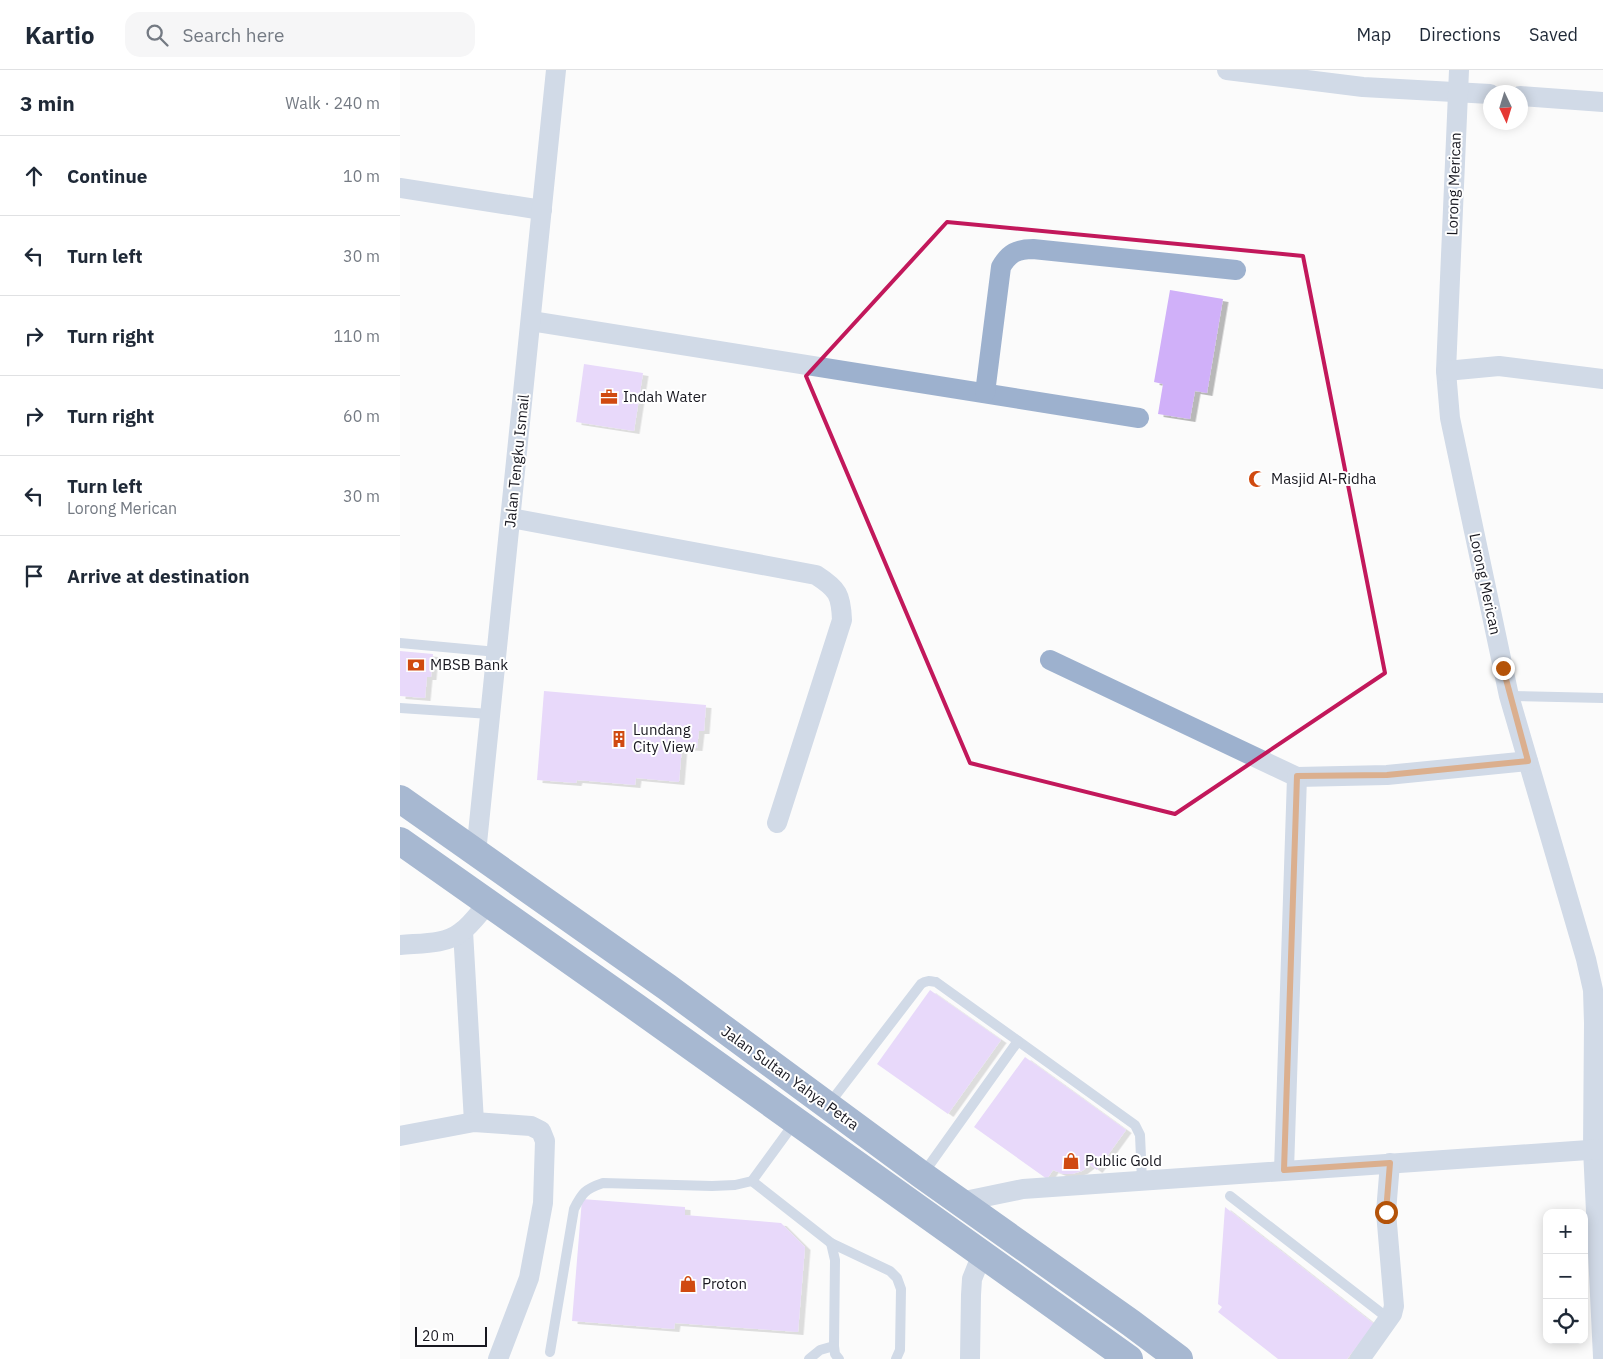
<!DOCTYPE html>
<html lang="en">
<head>
<meta charset="utf-8">
<style>
	:root { --surface:#fff; --page:#f6f6f7; --text:#1f2937; --muted:#747a83; --line:#e0e1e3 }
	body { margin:0; font-family:"IBM Plex Sans",sans-serif; background:var(--page); color:var(--text) }
	.controls { position:absolute; right:15px; bottom:15px; display:grid; overflow:hidden; border-radius:10px; box-shadow:0 2px 12px #0003 }
	.controls button { width:45px; height:45px; display:grid; place-items:center; padding:0; border:0; border-bottom:1px solid var(--line); background:var(--surface); color:var(--text); font:25px sans-serif }
	.compass { position:absolute; left:1083px; top:15px; width:45px; height:45px; border-radius:50%; background:var(--surface); box-shadow:0 2px 12px #0003; rotate:176deg }
	.scale { position:absolute; left:15px; bottom:12px; width:72px; box-sizing:border-box; padding-left:5px; border:2px solid #181820; border-top:0; font-size:14px; line-height:18px; white-space:nowrap; color:#181820; -webkit-text-stroke:4px #fff; paint-order:stroke }
	.stop { position:absolute; width:15px; height:15px; margin:-11px; border:4px solid #b45309; border-radius:50%; background:#fff }
	.stop.end { background:#b45309; border-color:#fff; box-shadow:0 1px 5px #0008 }
	.list { margin:0; padding:0; list-style:none }
	h2 { display:flex; justify-content:space-between; align-items:center; height:65px; margin:0; padding:0 20px; font-size:21px }
	h2 small { font-size:16px; font-weight:400; color:var(--muted) }
	.list li { display:grid; grid-template-columns:32px 1fr auto; gap:15px; align-items:center; box-sizing:border-box; height:80px; padding:0 20px; border-top:1px solid var(--line) }
	.list b { display:block; font-size:19px; white-space:nowrap }
	.list p { margin:0; font-size:16px; white-space:nowrap; color:var(--muted) }
	.list em { font-size:16px; font-style:normal; color:var(--muted) }
	.icon { flex:none; width:28px; height:28px; fill:none; stroke:currentColor; stroke-width:2; stroke-linecap:round; stroke-linejoin:round }
	.map { position:relative; flex:none; width:1203px; height:1289px; overflow:hidden }
	header { display:flex; align-items:center; gap:30px; box-sizing:border-box; height:70px; padding:0 25px; background:var(--surface); border-bottom:1px solid var(--line) }
	header strong { font-size:24px }
	nav { display:flex; gap:28px; margin-inline-start:auto; font-size:18px }
	.search { width:350px; height:45px; background:var(--page); display:flex; align-items:center; gap:12px; box-sizing:border-box; padding:0 18px; border-radius:15px; color:var(--muted); font-size:19px }
	main { display:flex }
	aside { flex:1; background:var(--surface) }
	.map>svg:first-child { display:block }
	.building { fill:#d0b0f9; filter:url(#shadow) }
	.lines { fill:none; stroke-linecap:round; stroke-linejoin:round }
	.service { stroke:#9db1ce; stroke-width:10 }
	.minor { stroke:#9db1ce; stroke-width:20 }
	.trunk { stroke:#40669d; stroke-width:28 }
	.route { stroke:#b45309; stroke-width:6 }
	.marked { fill:none; stroke:#c2185b; stroke-width:4; stroke-linejoin:round }
	.labels { text-anchor:middle; stroke-width:4; stroke-linejoin:round; paint-order:stroke }
	.street-label { font-size:15px; fill:#181820; stroke:#fff }
	.poi-label { font-size:15px; fill:#181820; stroke:#fff; text-anchor:start }
</style>
</head>
<body>
<header>
<strong>Kartio</strong>
<div class="search"><svg class="icon" aria-label="search" viewBox="0 0 24 24"><circle cx="10" cy="10" r="6"/><path d="M15 15l6 6"/></svg>Search here</div>
<nav><a>Map</a><a>Directions</a><a>Saved</a></nav>
</header>
<main>
<aside>
<h2>3 min<small>Walk · 240 m</small></h2>
<ul class="list">
<li><svg class="icon" aria-label="ahead" viewBox="0 0 24 24"><path d="M12 20V5M6 11l6-6 6 6"/></svg><div><b>Continue</b></div><em>10 m</em></li>
<li><svg class="icon" aria-label="left" viewBox="0 0 24 24"><path d="M17 20v-9H6M10 6l-5 5 5 5"/></svg><div><b>Turn left</b></div><em>30 m</em></li>
<li><svg class="icon" aria-label="right" viewBox="0 0 24 24"><path d="M7 20v-9h11M14 6l5 5-5 5"/></svg><div><b>Turn right</b></div><em>110 m</em></li>
<li><svg class="icon" aria-label="right" viewBox="0 0 24 24"><path d="M7 20v-9h11M14 6l5 5-5 5"/></svg><div><b>Turn right</b></div><em>60 m</em></li>
<li><svg class="icon" aria-label="left" viewBox="0 0 24 24"><path d="M17 20v-9H6M10 6l-5 5 5 5"/></svg><div><b>Turn left</b><p>Lorong Merican</p></div><em>30 m</em></li>
<li><svg class="icon" aria-label="arrive" viewBox="0 0 24 24"><path d="M6 21V4h12l-3 4 3 4H6"/></svg><div><b>Arrive at destination</b></div></li>
</ul>
</aside>
<div class="map">
<svg width="1203" height="1289" viewBox="0 0 1203 1289">
	<defs>
		<filter id="shadow"><feDropShadow dx="5.5" dy="3" stdDeviation="0" flood-color="#0004"/></filter>
	</defs>
	<rect width="100%" height="100%" fill="#fbfbfb"/>
	<g class="building">
		<polygon points="770,220 823,229 807,323 795,321 790,349 758,344 763,314 754,312"/>
		<polygon points="184,294 243,303 234,361 176,352"/>
		<polygon points="0,581 33,584 31,607 27,607 25,628 0,626"/>
		<polygon points="144,621 306,635 304,661 299,661 297,678 282,677 279,712 236,708 235,715 177,710 176,713 137,710"/>
		<polygon points="530,920 601,970 548,1044 477,994"/>
		<polygon points="625,987 726,1060 697,1100 690,1095 682,1101 672,1104 663,1104 653,1100 647,1109 574,1057"/>
		<polygon points="182,1129 285,1137 285,1145 381,1153 405,1177 398,1262 275,1253 274,1259 172,1251"/>
		<polygon points="825,1137 974,1254 947,1289 878,1289 818,1242 822,1237 818,1234"/>
	</g>
	<g class="lines">
		<g class="service">
			<polyline points="0,573 97,582"/>
			<polyline points="1109,626 1203,628"/>
			<polyline points="0,638 90,644"/>
			<path d="M429,1034L521,914C526,910 530,911 536,912L735,1055L740,1065L742,1110"/>
			<polyline points="523,1104 618,971"/>
			<polyline points="352,1111 431,1173 490,1201 497,1208 501,1219 500,1280 496,1289"/>
			<polyline points="830,1126 989,1249"/>
			<polyline points="431,1173 435,1190 434,1276 435,1284 439,1289"/>
			<path d="M150,1282L174,1139C182,1123 185,1119 203,1113L312,1116L335,1115L352,1111L395,1052"/>
			<polyline points="409,1289 420,1280 434,1276"/>
		</g>
		<g class="minor">
			<polyline points="827,0 963,17 1090,24"/>
			<polyline points="1059,0 1046,301 1050,348 1109,626 1186,889 1193,920 1194,953 1193,1079 1203,1287"/>
			<polyline points="1120,26 1203,32"/>
			<polyline points="0,118 142,140"/>
			<polyline points="131,251 739,348"/>
			<polyline points="1046,301 1099,296 1203,309"/>
			<path d="M585,323L601,197C609,183 617,179 633,179L836,200"/>
			<path d="M111,448L416,505C438,519 441,525 442,550L377,753"/>
			<polyline points="650,590 897,707 987,705 1128,691"/>
			<polyline points="76,783 156,0"/>
			<polyline points="63,861 74,1052"/>
			<path d="M0,875C20,873 45,875 61,862C71,855 80,842 88,833"/>
			<polyline points="0,1066 74,1052 131,1056 141,1061 145,1071 143,1133 129,1208 98,1289"/>
			<polyline points="884,1100 897,707"/>
			<polyline points="560,1132 623,1119 1203,1079"/>
			<polyline points="570,1289 571,1225 572,1209 582,1184"/>
			<polyline points="960,1289 992,1244 994,1236 986,1142 990,1093"/>
		</g>
		<g class="trunk">
			<polyline points="0,729 267,917 522,1105 731,1253 779,1289"/>
			<polyline points="0,771 236,937 729,1289"/>
		</g>
	</g>
	<g class="lines">
		<polyline class="route" points="986,1142 990,1093 884,1100 897,706 987,705 1128,691 1103,598"/>
	</g>
	<path d="M0 0H1203V1289H0ZM547,152L903,186L985,603L775,744L570,693L406,306Z" fill="#fbfbfb" fill-opacity=".55" fill-rule="evenodd"/>
	<path class="marked" d="M547,152L903,186L985,603L775,744L570,693L406,306Z"/>
	<defs>
		<g id="office-bare" transform="scale(1.35)"><path d="M-6-3h4V-5.5h4V-3h4V5H-6ZM-1-4.5V-3h2v-1.5ZM-6 0V1H6V0Z" fill="#d04a10" stroke="#fff" stroke-width="2.5" paint-order="stroke"/></g>
		<g id="mosque-bare" transform="scale(1.35)"><path d="M3.5-4.9A6 6 0 1 0 3.5 4.9A5 5 0 1 1 3.5-4.9Z" fill="#d04a10" stroke="#fff" stroke-width="2.5" paint-order="stroke"/></g>
		<g id="bank-bare" transform="scale(1.35)"><path d="M-6-4H6V4H-6ZM0-2.3a2.3 2.3 0 1 0 0 4.6a2.3 2.3 0 1 0 0-4.6Z" fill="#d04a10" stroke="#fff" stroke-width="2.5" paint-order="stroke"/></g>
		<g id="building-bare" transform="scale(1.35)"><path d="M-4-6H4V6H1V3H-1V6H-4ZM-2.5-4.3h1.7v1.8h-1.7ZM.8-4.3h1.7v1.8H.8ZM-2.5-1h1.7V.8h-1.7ZM.8-1h1.7V.8H.8Z" fill="#d04a10" stroke="#fff" stroke-width="2.5" paint-order="stroke"/></g>
		<g id="shop-bare" transform="scale(1.35)"><path d="M-5-2.5h2.3a2.7 3.5 0 0 1 5.4 0H5L5.5 6h-11ZM-1.5-2.5h3a1.5 2.3 0 0 0-3 0Z" fill="#d04a10" stroke="#fff" stroke-width="2.5" paint-order="stroke"/></g>
	</defs>
	<g fill-rule="evenodd">
		<use href="#office-bare" x="209" y="327"/>
		<use href="#mosque-bare" x="857" y="409"/>
		<use href="#bank-bare" x="16" y="595"/>
		<use href="#building-bare" x="219" y="669"/>
		<use href="#shop-bare" x="671" y="1091"/>
		<use href="#shop-bare" x="288" y="1214"/>
	</g>
	<g class="labels">
		<g class="street-label">
			<text transform="translate(1054 114) rotate(-88)" y="5">Lorong Merican</text>
			<text transform="translate(117 391) rotate(-84)" y="5">Jalan Tengku Ismail</text>
			<text transform="translate(1085 514) rotate(78)" y="5">Lorong Merican</text>
			<text transform="translate(390 1008) rotate(36)" y="5">Jalan Sultan Yahya Petra</text>
		</g>
		<g class="poi-label">
			<text x="223" y="332">Indah Water</text>
			<text x="871" y="414">Masjid Al-Ridha</text>
			<text x="30" y="600">MBSB Bank</text>
			<text x="233" y="665">Lundang<tspan x="233" dy="17">City View</tspan></text>
			<text x="685" y="1096">Public Gold</text>
			<text x="302" y="1219">Proton</text>
		</g>
	</g>
</svg>
<div class="controls">
<button>+</button>
<button>−</button>
<button><svg class="icon" aria-label="locate" viewBox="0 0 24 24"><circle cx="12" cy="12" r="6"/><path d="M12 2v4M12 18v4M2 12h4M18 12h4"/></svg></button>
</div>
<svg class="compass" viewBox="-18 -18 36 36"><path d="M0-13l5 13h-10z" fill="#e53935"/><path d="M0 13l5-13h-10z" fill="#747a83"/></svg>
<div class="scale">20 m</div>
<div class="stop" style="left:986px;top:1142px"></div>
<div class="stop end" style="left:1103px;top:598px"></div>
</div>
</main>
</body>
</html>
